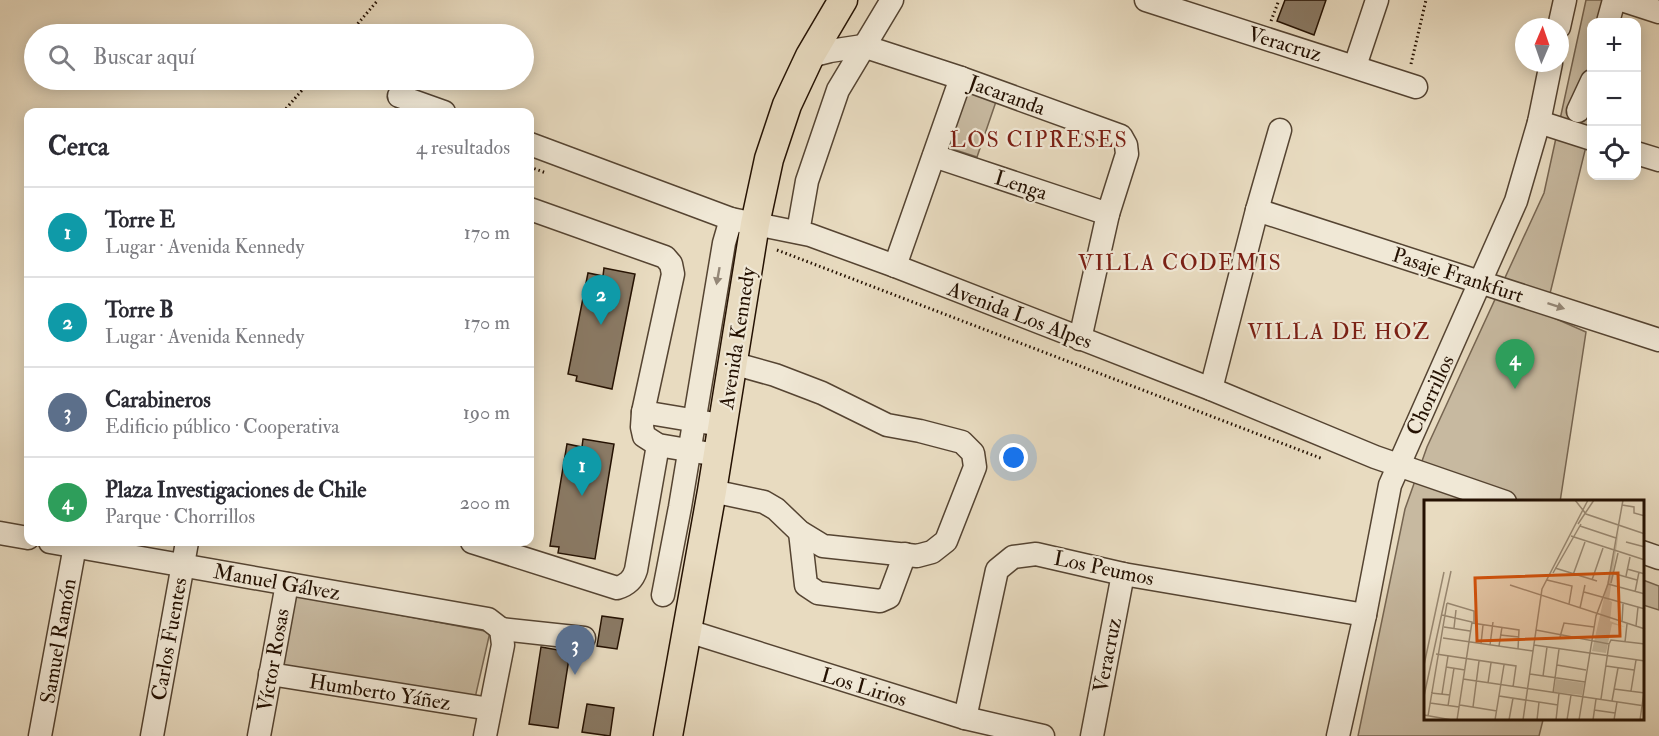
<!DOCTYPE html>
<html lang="es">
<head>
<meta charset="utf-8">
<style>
	:root { --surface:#fff; --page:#f7f7f7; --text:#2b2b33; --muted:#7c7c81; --line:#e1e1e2; --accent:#0b8043 }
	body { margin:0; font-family:"IM FELL Double Pica",serif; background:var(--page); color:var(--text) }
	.controls { position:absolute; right:18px; top:18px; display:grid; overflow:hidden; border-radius:12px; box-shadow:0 3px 15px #0003 }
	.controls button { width:54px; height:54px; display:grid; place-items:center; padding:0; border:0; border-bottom:2px solid var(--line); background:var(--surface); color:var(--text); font:30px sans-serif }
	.compass { position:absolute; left:1515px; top:18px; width:54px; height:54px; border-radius:50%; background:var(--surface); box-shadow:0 3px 15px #0003; rotate:2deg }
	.you { position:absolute; left:1014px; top:458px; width:21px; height:21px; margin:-15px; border:4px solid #fff; border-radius:50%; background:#1a73e8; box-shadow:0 0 0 9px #1a73e833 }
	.badge { display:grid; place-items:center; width:39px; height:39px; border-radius:50%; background:var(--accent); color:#fff; font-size:20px; font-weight:700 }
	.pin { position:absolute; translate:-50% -50px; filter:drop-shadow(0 2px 3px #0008) }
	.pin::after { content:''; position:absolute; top:32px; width:21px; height:18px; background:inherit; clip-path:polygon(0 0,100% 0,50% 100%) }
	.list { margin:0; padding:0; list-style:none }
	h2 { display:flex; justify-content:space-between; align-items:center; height:78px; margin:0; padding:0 24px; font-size:26px }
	h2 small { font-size:20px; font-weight:400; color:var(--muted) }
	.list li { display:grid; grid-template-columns:39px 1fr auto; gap:18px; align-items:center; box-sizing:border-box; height:90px; padding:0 24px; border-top:2px solid var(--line) }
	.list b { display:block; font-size:22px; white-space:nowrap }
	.list p { margin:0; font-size:20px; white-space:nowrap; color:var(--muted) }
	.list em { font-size:20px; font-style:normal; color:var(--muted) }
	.icon { flex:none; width:33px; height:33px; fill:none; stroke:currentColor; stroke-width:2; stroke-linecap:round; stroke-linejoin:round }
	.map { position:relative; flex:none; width:1659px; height:736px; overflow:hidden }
	.search { position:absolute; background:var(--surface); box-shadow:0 3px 15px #0003; left:24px; top:24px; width:510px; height:66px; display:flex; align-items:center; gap:15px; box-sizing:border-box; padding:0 21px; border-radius:33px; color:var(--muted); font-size:22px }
	.panel { position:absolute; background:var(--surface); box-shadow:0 3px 15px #0003; left:24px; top:108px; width:510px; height:438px; border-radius:12px }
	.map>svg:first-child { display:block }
	.green { fill:#c7b9a0; stroke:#766551; stroke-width:1.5 }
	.building { fill:#8a7a65; stroke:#241102; stroke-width:1.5 }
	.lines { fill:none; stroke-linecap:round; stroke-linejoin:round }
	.minor-casing { stroke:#554432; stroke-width:25 }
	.major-casing { stroke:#241102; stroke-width:31 }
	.path { stroke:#241102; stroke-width:3; stroke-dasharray:1.5 3; stroke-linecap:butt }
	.minor { stroke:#f0e8d6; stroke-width:22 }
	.major { stroke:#e8dbc0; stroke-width:28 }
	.oneway { fill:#948777 }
	.labels { text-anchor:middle; stroke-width:4.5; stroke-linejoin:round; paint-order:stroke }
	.street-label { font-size:21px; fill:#241102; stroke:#f0e8d6 }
	.neighbourhood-label { font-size:22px; letter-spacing:1.5px; fill:#7a1f14; stroke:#f0e8d6 }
	.inset-road { fill:none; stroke:#9a8a74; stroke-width:1.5 }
	.view { fill:#d4520b; fill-opacity:0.15; stroke:#d4520b; stroke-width:3 }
	.inset-edge { fill:none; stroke:#241102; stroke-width:3 }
</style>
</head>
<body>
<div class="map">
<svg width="1659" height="736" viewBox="0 0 1659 736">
	<rect width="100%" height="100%" fill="#e8dbc0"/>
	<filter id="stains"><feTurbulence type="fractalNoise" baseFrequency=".00333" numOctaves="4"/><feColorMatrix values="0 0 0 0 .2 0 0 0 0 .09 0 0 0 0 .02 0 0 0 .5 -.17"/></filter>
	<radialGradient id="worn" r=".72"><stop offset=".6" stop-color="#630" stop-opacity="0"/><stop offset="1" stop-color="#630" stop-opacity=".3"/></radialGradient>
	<g class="green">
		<polygon points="1586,0 1620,0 1615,22 1592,22 1591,126 1545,314 1586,332 1560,502 1425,502 1425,720 1543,720 1539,736 1358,736 1405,509 1427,447 1544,193"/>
		<polygon points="968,76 1001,87 977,157 943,146"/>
		<polygon points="1643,580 1659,586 1659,610 1643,605"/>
		<polygon points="288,594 490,632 473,707 276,673"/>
	</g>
	<g class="building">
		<polygon points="1285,0 1326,0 1314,35 1277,21"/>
		<polygon points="604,268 635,274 612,389 576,381 577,376 568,374 588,273 603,276"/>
		<polygon points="583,439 614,444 595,559 558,553 559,547 550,546 567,444 582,447"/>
		<polygon points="602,616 623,619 617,649 597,646"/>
		<polygon points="541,647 570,652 558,728 529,724"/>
		<polygon points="587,704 614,708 610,736 582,732"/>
	</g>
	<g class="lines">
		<g class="minor-casing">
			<g id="minor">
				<polyline points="1146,0 1416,87"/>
				<polyline points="1622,0 1659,12"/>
				<polyline points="1608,22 1614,0"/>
				<polyline points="1559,27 1565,0"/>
				<polyline points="810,56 830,51 863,46 961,78 1121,136 1126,145 1127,154 1108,214 1080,339"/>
				<polyline points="1355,66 1377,0"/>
				<polyline points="399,96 444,112"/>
				<polyline points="1578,111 1592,81"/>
				<polyline points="1539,122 1592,139"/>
				<polyline points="530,144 731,219 810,235 895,266 1211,389 1375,457 1505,502"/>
				<polyline points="1636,153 1659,160"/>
				<polyline points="934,156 1108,214"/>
				<polyline points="530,209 665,257 671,264 673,274 643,412 642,427 644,436 658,445 717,455"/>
				<polyline points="1257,210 1659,340"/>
				<polyline points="798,232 807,181 838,90 892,0"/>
				<polyline points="895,266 961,78"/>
				<polyline points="1211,389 1257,210 1280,130"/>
				<polyline points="643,412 709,423"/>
				<polyline points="712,491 764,502 776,509 800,532 823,546 917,556 932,552 946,541 975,467 973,453 962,442 920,431 887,425 822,393 775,375 732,363"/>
				<polyline points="800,532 806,585 818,593 880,601 889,597 905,554"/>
				<polyline points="0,533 28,538"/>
				<polyline points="50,542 488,619 501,629"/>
				<path d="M472,542L617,588C627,585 633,580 636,570L658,445"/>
				<polyline points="1642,552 1659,558"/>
				<polyline points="663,595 680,507 724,243 731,219"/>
				<polyline points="501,629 584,638"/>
				<polyline points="688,631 965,718 1043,736"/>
				<polyline points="270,674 490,709"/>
				<polyline points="965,718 997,570 1013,557 1036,554 1123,574 1365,615"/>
				<polyline points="40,736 75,546"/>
				<polyline points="152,736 187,542"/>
				<polyline points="259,736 287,584"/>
				<polyline points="485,736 503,645 501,629"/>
				<polyline points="1092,736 1123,574"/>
				<polyline points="1338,736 1365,615 1390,485 1516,201 1539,122 1551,63"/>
			</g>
		</g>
		<g class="major-casing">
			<polyline id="major" points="668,736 712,491 755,224 769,159 787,105 810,56 843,0"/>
		</g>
		<g class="path">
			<polyline points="1271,21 1279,0"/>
			<polyline points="349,34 378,0"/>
			<polyline points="1411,64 1426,0"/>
			<polyline points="283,112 311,80"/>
			<polyline points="530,167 546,173"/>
			<polyline points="777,250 1323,459"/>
		</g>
		<use href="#minor" class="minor"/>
		<use href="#major" class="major"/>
	</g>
	<defs><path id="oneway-solid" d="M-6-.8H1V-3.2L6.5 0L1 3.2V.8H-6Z" transform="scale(1.5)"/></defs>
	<g class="oneway">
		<use href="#oneway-solid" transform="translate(718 276) rotate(100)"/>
		<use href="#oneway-solid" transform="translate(1556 306) rotate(18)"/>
	</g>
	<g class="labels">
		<g class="street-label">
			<text transform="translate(1285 44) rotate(17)" y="7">Veracruz</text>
			<text transform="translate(1007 95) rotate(20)" y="7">Jacaranda</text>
			<text transform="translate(1021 185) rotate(18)" y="7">Lenga</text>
			<text transform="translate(1458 275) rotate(18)" y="7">Pasaje Frankfurt</text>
			<text transform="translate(1020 315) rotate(21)" y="7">Avenida Los Alpes</text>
			<text transform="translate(737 338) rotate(-81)" y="7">Avenida Kennedy</text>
			<text transform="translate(1430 395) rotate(-65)" y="7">Chorrillos</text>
			<text transform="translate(1104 568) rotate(12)" y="7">Los Peumos</text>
			<text transform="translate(277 582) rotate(10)" y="7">Manuel Gálvez</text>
			<text transform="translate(169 639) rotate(-80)" y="7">Carlos Fuentes</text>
			<text transform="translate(58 641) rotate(-80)" y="7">Samuel Ramón</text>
			<text transform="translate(1107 655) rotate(-79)" y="7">Veracruz</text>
			<text transform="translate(273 660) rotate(-80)" y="7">Víctor Rosas</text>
			<text transform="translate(864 687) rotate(17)" y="7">Los Lirios</text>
			<text transform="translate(380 692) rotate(9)" y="7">Humberto Yáñez</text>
		</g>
		<g class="neighbourhood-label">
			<text x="1039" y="147">LOS CIPRESES</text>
			<text x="1180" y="270">VILLA CODEMIS</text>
			<text x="1339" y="339">VILLA DE HOZ</text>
		</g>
	</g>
	<g transform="translate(1424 500)">
		<rect width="220" height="220" fill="#e8dbc0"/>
		<path d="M195,30L185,100L188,102L186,121L201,127L188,124L182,153L168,151ZM132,179L160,183L158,195L130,192Z" fill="#c7b9a0"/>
		<path class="inset-road" d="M151,0L162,14L221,34M198,5L210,7V13L221,16M154,24L170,0M156,26L192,38M147,36L221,60M202,42L221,47M131,68L173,81M203,69L221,74M129,73L157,24M188,73L213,80M149,75L161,42M202,76L206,57M123,80L148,86L145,104M168,80L179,48M187,83L194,53M184,84L221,94M86,85L221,129M160,92L221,109M211,92L215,72M23,103L50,111V123M156,108L161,85M18,115L48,122L33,220M198,122L199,104M48,123L95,130L94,149M212,126L214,107M20,127L46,131M30,128L32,110M112,130L185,144L187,140L221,144M76,135L95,137M136,137L140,123L170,127M19,138L109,151M201,142L203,124M57,144L59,125M66,145L69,122M110,145L221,161M75,146L78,127M12,154L92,166L89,187M0,165L20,72M133,165L162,170M182,166L210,170M22,167L41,170M106,174L161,182M119,176L123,147M39,179L221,206M64,183L67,163M190,189L221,193M207,191L212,160M7,193L26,195M129,193L135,149M18,194L24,156M0,196L27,71M75,196L134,205M177,199L185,144M188,201L194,168M6,203L35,207M36,205L73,211M24,206L30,168M49,207L55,161M170,210L191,213M0,215L28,220M4,216L23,103M71,220L80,165M85,220L89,198M99,220L118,89L164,0M113,220L115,202M132,220L135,193M143,220L147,195M155,220L172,116L184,84L199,0M169,220L172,199M190,220L193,202M216,220L220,192"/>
		<path class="view" d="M194,73L196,136L53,141L51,78Z"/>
		<rect width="220" height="220" class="inset-edge"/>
	</g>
	<rect width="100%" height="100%" filter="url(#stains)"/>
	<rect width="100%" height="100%" fill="url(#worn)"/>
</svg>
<div class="controls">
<button>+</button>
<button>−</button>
<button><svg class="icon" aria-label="locate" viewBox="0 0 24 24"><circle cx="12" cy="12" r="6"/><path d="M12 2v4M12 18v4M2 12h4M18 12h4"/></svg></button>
</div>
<svg class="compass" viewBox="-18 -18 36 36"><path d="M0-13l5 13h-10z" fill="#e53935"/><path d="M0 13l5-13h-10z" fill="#7c7c81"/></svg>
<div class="you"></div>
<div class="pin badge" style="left:582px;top:496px;background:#0f9aa8">1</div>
<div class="pin badge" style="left:601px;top:325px;background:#0f9aa8">2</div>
<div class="pin badge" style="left:575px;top:675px;background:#5c6f8a">3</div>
<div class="pin badge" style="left:1515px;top:389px;background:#2e9e5b">4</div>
<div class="search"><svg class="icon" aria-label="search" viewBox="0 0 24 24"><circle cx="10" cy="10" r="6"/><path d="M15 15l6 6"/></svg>Buscar aquí</div>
<section class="panel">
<h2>Cerca<small>4 resultados</small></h2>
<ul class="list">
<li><span class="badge" style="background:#0f9aa8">1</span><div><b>Torre E</b><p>Lugar · Avenida Kennedy</p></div><em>170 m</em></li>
<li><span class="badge" style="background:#0f9aa8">2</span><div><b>Torre B</b><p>Lugar · Avenida Kennedy</p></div><em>170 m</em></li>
<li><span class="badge" style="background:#5c6f8a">3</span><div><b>Carabineros</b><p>Edificio público · Cooperativa</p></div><em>190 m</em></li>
<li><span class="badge" style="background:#2e9e5b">4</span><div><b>Plaza Investigaciones de Chile</b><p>Parque · Chorrillos</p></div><em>200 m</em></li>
</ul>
</section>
</div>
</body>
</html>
